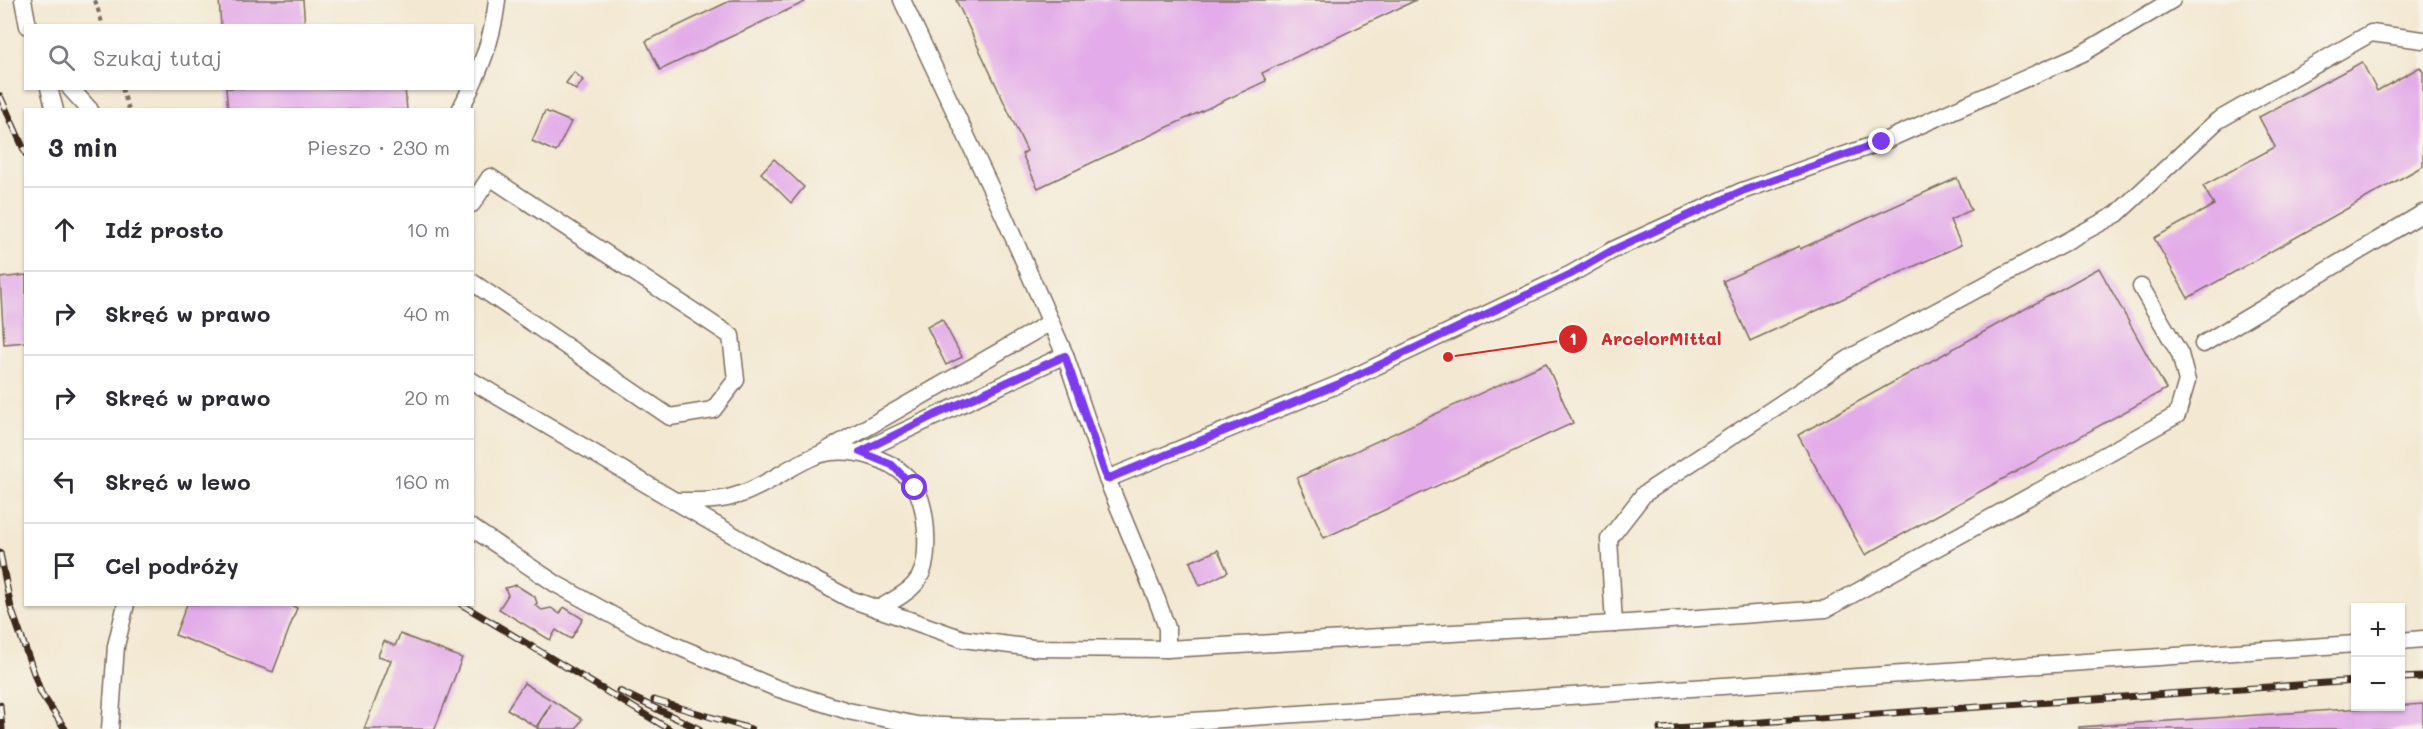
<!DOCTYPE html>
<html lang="pl">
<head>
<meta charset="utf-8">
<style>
	:root { --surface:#fff; --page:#f7f7f7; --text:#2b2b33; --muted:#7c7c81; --line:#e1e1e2 }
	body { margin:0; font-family:Mali,sans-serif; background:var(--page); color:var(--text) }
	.controls { position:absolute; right:18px; bottom:18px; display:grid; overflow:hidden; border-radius:0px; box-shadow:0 2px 4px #0004 }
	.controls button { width:54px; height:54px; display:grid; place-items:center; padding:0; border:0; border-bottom:2px solid var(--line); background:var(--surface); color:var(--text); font:30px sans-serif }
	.stop { position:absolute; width:18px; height:18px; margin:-14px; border:4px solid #7c3aed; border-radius:50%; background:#fff }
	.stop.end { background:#7c3aed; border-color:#fff; box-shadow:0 2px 6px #0008 }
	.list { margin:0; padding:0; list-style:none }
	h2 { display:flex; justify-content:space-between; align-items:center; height:78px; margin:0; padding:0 24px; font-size:26px }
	h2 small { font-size:20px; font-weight:400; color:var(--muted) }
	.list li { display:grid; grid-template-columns:39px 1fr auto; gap:18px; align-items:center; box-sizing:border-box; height:84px; padding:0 24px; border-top:2px solid var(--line) }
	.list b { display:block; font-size:22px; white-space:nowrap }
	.list em { font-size:20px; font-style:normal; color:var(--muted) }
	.icon { flex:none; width:33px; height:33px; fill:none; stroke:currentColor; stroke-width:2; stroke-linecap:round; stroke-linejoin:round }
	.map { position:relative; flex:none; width:2423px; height:729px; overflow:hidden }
	.search { position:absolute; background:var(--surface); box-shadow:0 2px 4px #0004; left:24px; top:24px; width:450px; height:66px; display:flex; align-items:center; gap:15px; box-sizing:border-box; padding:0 21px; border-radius:0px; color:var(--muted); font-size:22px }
	.panel { position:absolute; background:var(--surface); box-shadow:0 2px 4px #0004; left:24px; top:108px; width:450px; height:498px; border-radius:0px }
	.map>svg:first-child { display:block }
	.building { fill:#e3abe9 }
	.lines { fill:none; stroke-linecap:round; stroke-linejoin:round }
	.lane-casing { stroke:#7b6c5d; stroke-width:19 }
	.path { stroke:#7b6c5d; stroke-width:4; stroke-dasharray:4.5 4.5; stroke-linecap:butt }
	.lane { stroke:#fff; stroke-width:16 }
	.rail-casing { stroke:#3b2a1e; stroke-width:7 }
	.rail { stroke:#f7f3e8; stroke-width:4.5; stroke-dasharray:14; stroke-linecap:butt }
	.route { stroke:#7c3aed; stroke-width:8 }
	.leader { fill:none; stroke:#d62828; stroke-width:2 }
	.callout-dot { fill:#d62828; stroke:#f7f3e8; stroke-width:2 }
	.mark-label { font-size:18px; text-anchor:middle; font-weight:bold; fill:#fff }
	.callout-label { font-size:18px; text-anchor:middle; font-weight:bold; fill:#d62828; stroke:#f7f3e8; stroke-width:4.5; stroke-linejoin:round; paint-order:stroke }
</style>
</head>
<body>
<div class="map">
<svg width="2423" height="729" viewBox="0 0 2423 729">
	<rect width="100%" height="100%" fill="#f7f3e8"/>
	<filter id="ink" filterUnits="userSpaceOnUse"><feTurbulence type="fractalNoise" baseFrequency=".0167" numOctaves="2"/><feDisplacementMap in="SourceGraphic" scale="12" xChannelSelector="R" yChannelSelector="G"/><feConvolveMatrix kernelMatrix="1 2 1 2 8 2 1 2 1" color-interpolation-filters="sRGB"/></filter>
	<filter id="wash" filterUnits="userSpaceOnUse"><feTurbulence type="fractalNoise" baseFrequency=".008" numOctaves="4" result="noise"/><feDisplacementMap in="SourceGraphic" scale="24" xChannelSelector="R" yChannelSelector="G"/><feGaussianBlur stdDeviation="1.35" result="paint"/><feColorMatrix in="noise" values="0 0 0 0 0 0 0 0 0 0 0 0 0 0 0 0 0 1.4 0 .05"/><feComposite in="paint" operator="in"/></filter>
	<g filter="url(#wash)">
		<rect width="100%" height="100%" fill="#f3e8d2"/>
		<g id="blocks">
			<g class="building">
				<polygon points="219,0 303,0 305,26 221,26"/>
				<polygon points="732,0 804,0 805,2 660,70 646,41"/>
				<polygon points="956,0 1416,0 1262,73 1266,81 1038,188 1022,154 1027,151"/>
				<polygon points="2362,62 2377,91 2420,67 2423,72 2423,166 2188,298 2154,238 2214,205 2203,186 2275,147 2259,117"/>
				<polygon points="574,72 583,80 576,90 566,83"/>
				<polygon points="226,88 405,88 407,110 228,110"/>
				<polygon points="545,111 571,122 556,152 532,141"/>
				<polygon points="774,159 804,187 791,203 761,173"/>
				<polygon points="1957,178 1971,210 1950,220 1961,245 1750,341 1723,281 1799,246 1800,249"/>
				<polygon points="2099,268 2166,389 1865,555 1798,435"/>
				<polygon points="26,275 26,342 4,344 0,278"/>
				<polygon points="942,319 962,357 946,365 927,327"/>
				<polygon points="1546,363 1573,423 1324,538 1297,478"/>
				<polygon points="1218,550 1228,572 1200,586 1190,562"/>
				<polygon points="516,585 535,597 537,603 535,605 542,610 551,608 560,614 564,607 583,619 571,639 556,630 550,640 499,609 508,595 505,588"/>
				<polygon points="187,604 288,604 297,608 273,672 175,635"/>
				<polygon points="400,634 462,658 435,729 364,729 391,660 378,656 384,641 395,646"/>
				<polygon points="524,683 582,719 576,729 537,729 551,704 536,727 507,709"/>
				<polygon points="2423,704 2423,729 2079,729 2079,727"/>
			</g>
		</g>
	</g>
	<g filter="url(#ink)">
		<use href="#blocks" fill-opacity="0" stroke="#7b6c5d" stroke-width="1.5"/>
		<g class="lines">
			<g class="lane-casing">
				<g id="lane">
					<polyline points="23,0 28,26"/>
					<polyline points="902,0 1004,216 1065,355 1107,479 1157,600 1167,628 1167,649"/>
					<path d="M472,85C485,58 494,30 497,0"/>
					<polyline points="49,88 55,110"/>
					<polyline points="70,88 90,110"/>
					<polyline points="460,110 471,88"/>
					<polyline points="472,204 490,177 731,336 736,380 713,410 670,417 472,282"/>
					<polyline points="2203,344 2423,213"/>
					<polyline points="472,381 675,501 764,553 850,599 963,639 1033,648 1167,649 1614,624 1826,609 2177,415 2187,381 2180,354 2141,287"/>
					<polyline points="824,452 1051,322"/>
					<polyline points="860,452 1065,355"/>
					<polyline points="1107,479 1339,384 1571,274 1613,250 1742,191 1882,142 2083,53 2172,0"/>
					<path d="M675,501C695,501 718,502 738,495C766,487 794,462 821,454C852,446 897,459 915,487C925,504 927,531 926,550C925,586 906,593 878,609"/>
					<polyline points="472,528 556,584 641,631 776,688 848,711 917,725 993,728 1117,726 2356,644"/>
					<polyline points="1614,624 1609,539 1644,494 1853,356 2117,214 2217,121 2371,33 2423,40"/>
					<polyline points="2400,641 2423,639"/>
					<polyline points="110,729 116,646 126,604"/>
				</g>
			</g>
			<g class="path">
				<polyline points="95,0 103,26"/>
				<polyline points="122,88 129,110"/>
			</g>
			<use href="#lane" class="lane"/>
			<g class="rail-casing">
				<g id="rail">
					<polyline points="0,96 26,154"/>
					<polyline points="0,553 11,608 41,693 65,729"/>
					<polyline points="461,604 669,729"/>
					<polyline points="2400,678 2423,677"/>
					<polyline points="619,691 699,729"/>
					<polyline points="654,700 751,729"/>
					<polyline points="0,705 2,729"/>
					<polyline points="1660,729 2356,681"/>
				</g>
			</g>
			<use href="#rail" class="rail"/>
		</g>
	</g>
	<g class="lines" filter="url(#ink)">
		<polyline class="route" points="915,488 892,465 860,452 935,415 1065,356 1107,479 1339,384 1571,274 1613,250 1742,191 1882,142"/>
	</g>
	<path class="leader" d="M1448 357L1573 339"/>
	<g class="callout-dot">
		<circle cx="1448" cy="357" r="6"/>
		<circle cx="1573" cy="339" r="15"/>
	</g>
	<g class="mark-label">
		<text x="1573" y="345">1</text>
	</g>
	<g class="callout-label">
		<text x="1661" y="345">ArcelorMittal</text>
	</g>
</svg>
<div class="controls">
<button>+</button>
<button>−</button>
</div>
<div class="stop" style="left:915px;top:488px"></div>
<div class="stop end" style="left:1882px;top:142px"></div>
<div class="search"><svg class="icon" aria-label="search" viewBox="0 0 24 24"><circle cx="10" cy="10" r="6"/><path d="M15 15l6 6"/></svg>Szukaj tutaj</div>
<section class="panel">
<h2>3 min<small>Pieszo · 230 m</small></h2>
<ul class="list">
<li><svg class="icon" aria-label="ahead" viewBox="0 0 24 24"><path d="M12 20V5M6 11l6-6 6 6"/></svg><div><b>Idź prosto</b></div><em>10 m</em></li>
<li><svg class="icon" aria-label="right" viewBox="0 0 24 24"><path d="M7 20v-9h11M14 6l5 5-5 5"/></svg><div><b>Skręć w prawo</b></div><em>40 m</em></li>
<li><svg class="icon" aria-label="right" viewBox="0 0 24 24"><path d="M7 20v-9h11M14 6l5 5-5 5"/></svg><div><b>Skręć w prawo</b></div><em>20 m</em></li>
<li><svg class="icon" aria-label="left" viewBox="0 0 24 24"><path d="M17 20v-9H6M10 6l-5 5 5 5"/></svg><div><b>Skręć w lewo</b></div><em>160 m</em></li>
<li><svg class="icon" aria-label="arrive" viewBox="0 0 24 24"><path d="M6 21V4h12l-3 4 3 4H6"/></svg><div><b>Cel podróży</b></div></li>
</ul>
</section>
</div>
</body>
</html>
